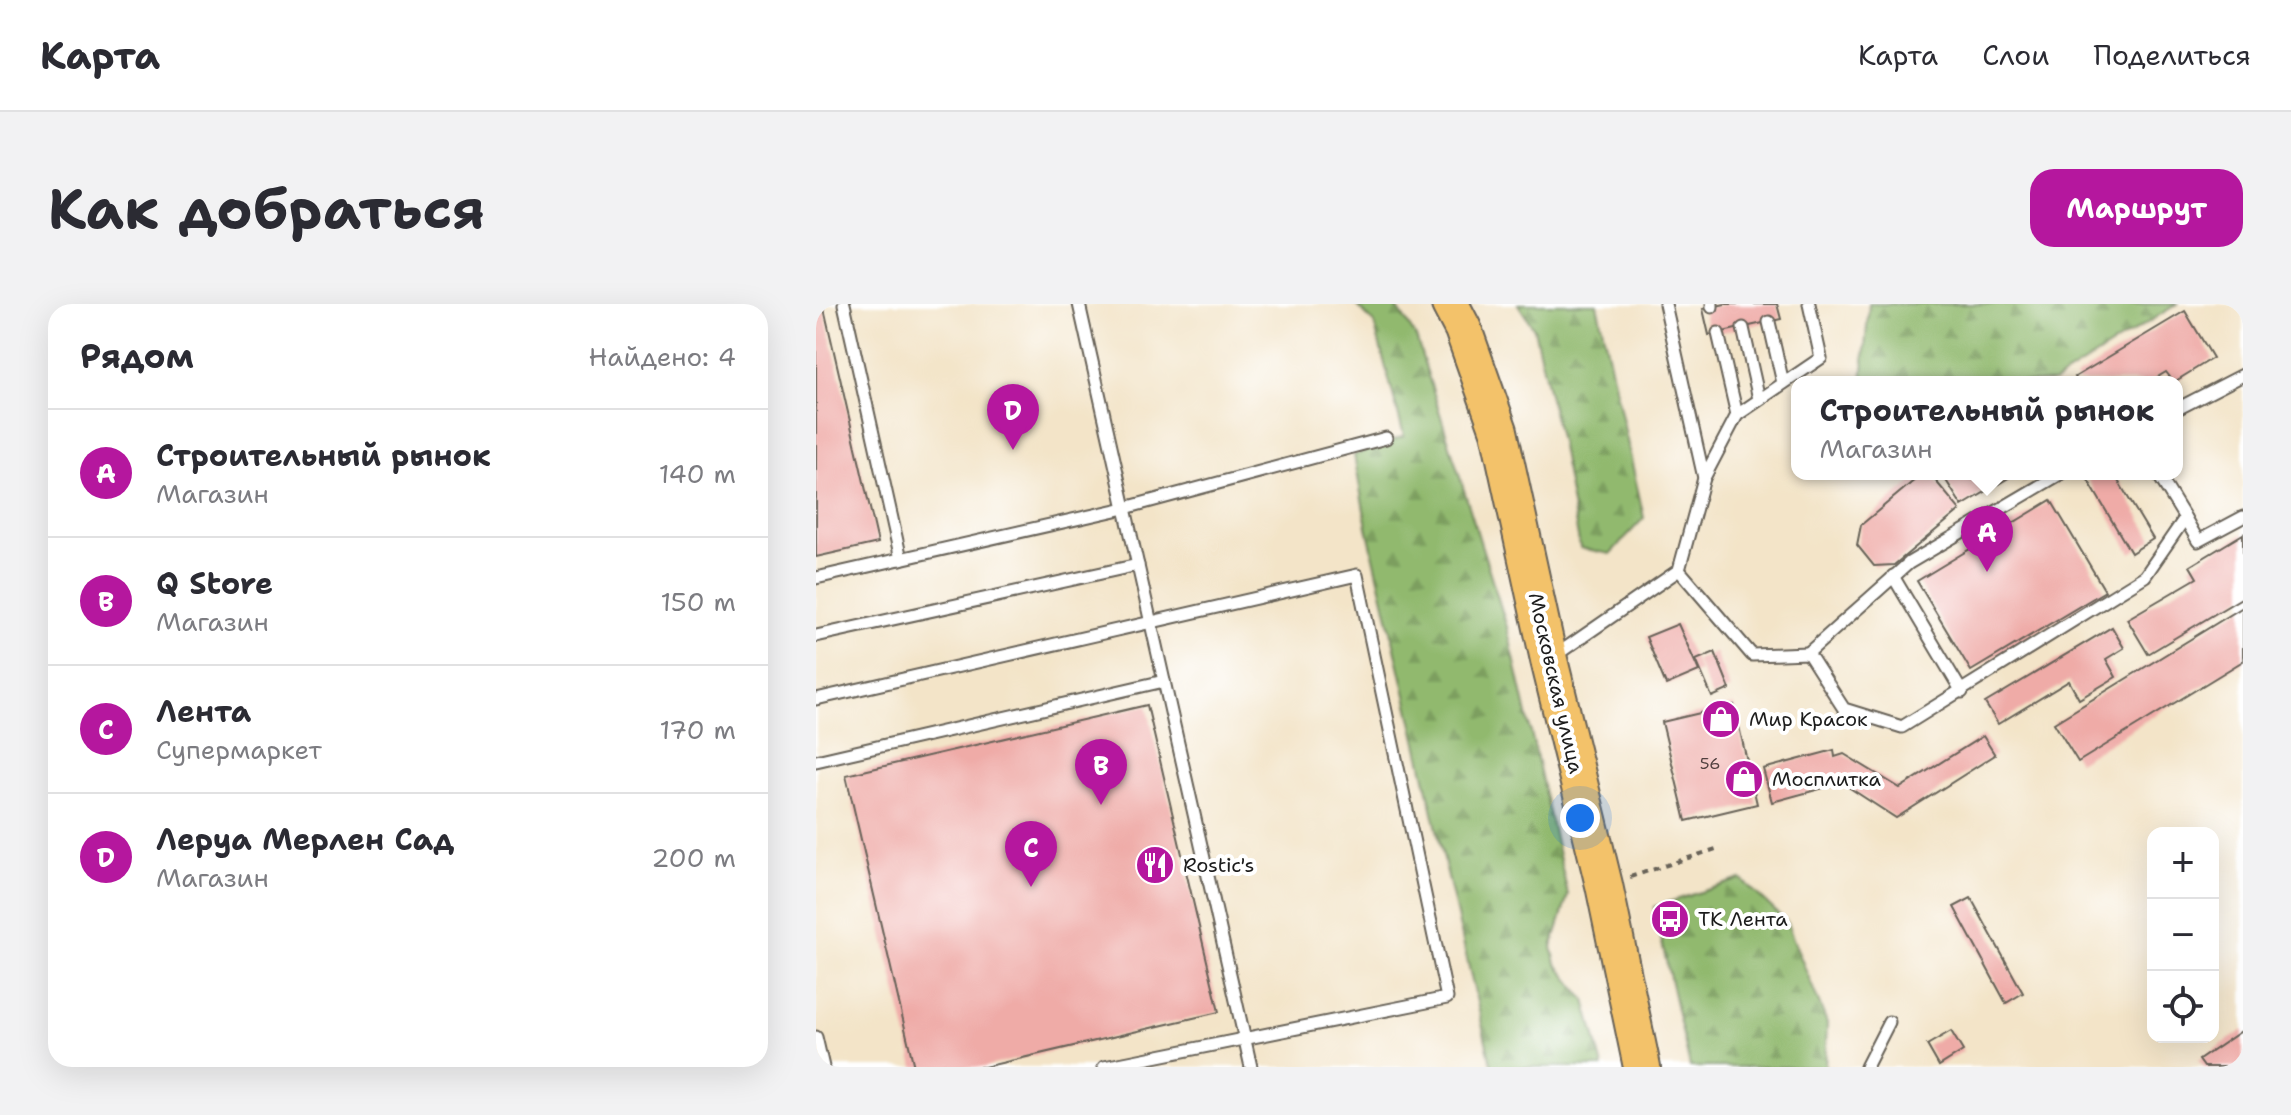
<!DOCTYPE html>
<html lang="ru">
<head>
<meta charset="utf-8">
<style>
	:root { --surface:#fff; --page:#f2f2f3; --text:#2b2b33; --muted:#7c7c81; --line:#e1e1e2; --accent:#b5179e }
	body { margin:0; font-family:"Shantell Sans",sans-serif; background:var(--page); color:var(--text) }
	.controls { position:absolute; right:24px; bottom:24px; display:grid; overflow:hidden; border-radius:16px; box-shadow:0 8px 32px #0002 }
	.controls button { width:72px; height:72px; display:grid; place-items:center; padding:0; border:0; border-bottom:2px solid var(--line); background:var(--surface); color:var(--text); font:40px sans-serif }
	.you { position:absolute; left:764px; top:514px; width:28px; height:28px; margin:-20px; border:6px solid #fff; border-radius:50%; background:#1a73e8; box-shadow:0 0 0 12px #1a73e833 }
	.badge { display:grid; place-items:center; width:52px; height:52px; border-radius:50%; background:var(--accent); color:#fff; font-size:26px; font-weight:700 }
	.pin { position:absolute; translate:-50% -66px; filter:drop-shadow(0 2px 4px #0008) }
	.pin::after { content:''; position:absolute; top:42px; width:28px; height:24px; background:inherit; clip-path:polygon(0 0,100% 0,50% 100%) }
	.popup { position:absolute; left:975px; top:72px; width:392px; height:104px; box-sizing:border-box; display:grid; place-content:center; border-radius:16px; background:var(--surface); filter:drop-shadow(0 2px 6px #0005); font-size:26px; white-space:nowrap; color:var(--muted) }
	.popup b { font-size:30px; color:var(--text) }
	.popup::after { content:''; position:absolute; left:50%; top:100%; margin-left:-16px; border:16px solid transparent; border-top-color:var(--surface) }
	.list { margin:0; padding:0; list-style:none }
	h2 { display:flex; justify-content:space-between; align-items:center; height:104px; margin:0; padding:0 32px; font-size:34px }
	h2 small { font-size:26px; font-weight:400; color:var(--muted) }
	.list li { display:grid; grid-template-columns:52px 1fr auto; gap:24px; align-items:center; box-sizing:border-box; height:128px; padding:0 32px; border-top:2px solid var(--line) }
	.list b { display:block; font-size:30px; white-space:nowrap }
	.list p { margin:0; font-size:26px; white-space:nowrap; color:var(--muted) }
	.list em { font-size:26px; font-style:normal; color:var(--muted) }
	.icon { flex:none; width:44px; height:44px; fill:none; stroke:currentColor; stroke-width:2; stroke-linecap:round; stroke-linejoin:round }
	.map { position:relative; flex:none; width:1427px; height:763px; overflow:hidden; border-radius:24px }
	header { display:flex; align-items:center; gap:48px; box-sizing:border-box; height:112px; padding:0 40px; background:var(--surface); border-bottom:2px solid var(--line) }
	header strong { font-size:38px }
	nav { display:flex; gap:44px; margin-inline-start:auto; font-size:28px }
	.intro { display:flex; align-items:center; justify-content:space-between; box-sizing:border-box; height:192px; padding:0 48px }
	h1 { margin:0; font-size:56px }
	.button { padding:20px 36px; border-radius:24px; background:var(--accent); color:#fff; font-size:28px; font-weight:700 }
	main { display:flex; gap:48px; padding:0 48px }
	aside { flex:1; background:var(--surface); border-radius:24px; box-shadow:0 8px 32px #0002 }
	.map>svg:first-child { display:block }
	.forest { fill:url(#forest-firs); stroke:#566a45; stroke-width:2 }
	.building { fill:#efaba7 }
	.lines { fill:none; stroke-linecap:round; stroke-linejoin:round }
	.lane-casing { stroke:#676258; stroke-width:15 }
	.primary-casing { stroke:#676258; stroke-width:40 }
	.path { stroke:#676258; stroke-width:4; stroke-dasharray:6 6; stroke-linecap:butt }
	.lane { stroke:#fff; stroke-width:11 }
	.primary { stroke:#f3c26a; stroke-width:36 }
	.labels { text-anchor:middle; stroke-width:8; stroke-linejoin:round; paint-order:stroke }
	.number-label { font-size:16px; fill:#51403f }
	.street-label { font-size:20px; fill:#1c1c1c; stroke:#fff }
	.poi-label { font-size:20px; fill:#1c1c1c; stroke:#fff; text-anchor:start }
</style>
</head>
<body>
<header>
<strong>Карта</strong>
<nav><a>Карта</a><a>Слои</a><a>Поделиться</a></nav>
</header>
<div class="intro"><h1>Как добраться</h1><a class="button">Маршрут</a></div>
<main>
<aside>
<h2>Рядом<small>Найдено: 4</small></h2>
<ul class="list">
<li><span class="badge">A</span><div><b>Строительный рынок</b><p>Магазин</p></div><em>140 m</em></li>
<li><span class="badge">B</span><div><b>Q Store</b><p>Магазин</p></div><em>150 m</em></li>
<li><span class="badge">C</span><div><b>Лента</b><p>Супермаркет</p></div><em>170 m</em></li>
<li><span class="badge">D</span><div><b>Леруа Мерлен Сад</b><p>Магазин</p></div><em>200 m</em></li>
</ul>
</aside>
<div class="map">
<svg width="1427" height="763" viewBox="0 0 1427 763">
	<defs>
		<pattern id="forest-firs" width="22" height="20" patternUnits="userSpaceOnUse" patternTransform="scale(2)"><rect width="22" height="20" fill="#91b96e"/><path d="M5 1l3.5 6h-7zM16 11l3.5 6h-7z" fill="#7c9e5f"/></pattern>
	</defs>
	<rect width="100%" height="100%" fill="#fff"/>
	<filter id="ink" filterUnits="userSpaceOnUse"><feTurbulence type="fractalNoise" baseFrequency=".0125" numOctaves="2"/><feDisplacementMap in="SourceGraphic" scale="16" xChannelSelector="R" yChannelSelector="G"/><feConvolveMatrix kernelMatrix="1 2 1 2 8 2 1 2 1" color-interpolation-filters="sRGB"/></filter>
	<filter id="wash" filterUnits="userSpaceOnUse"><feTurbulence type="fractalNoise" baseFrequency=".006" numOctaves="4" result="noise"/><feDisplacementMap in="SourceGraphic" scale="32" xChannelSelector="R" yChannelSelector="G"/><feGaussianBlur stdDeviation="1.8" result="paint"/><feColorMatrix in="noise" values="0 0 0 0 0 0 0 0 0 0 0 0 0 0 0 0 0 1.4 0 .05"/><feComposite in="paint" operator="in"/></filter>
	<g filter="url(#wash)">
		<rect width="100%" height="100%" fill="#f3e4c8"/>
		<g class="forest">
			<polygon points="539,0 579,0 600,33 691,323 752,591 736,643 740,659 769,696 787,763 676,763 551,223 538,151 588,132 558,19"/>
			<polygon points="702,0 781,0 828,214 794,250 764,244 745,142 718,25"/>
			<polygon points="1053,0 1361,0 1238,78 1046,78"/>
			<polygon points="925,575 970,617 1011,719 1009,763 874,763 838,603"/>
		</g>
		<g id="blocks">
			<g class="building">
				<polygon points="0,0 7,0 62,239 0,253"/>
				<polygon points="909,0 961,0 965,15 893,31 887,5"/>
				<polygon points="1369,7 1397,54 1358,78 1350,68 1333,78 1262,78 1259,73"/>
				<polygon points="1106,170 1114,170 1144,206 1078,261 1058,262 1041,241 1045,221"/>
				<polygon points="1126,170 1199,170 1146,202"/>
				<polygon points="1271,170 1298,170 1337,235 1315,249 1269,171"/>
				<polygon points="1235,196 1289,287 1155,367 1101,277"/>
				<polygon points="1427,230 1427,293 1332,350 1311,315 1381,274 1374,262"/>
				<polygon points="1427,303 1427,357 1262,458 1238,419"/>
				<polygon points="862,320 883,367 850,381 830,333"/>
				<polygon points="1296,323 1308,344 1290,355 1300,373 1263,395 1253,377 1182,420 1169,399"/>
				<polygon points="899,348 914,385 896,393 880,356"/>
				<polygon points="331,401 403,708 168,763 98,763 30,471"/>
				<polygon points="918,401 941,500 870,517 846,418"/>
				<polygon points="1167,432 1179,451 1080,514 1026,479 956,498 947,465 1018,446 1019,453 1028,450 1084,484"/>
				<polygon points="1155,594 1207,689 1190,699 1138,603"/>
				<polygon points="1427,726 1427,763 1388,763 1383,756"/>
				<polygon points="1135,727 1147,747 1123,762 1111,741"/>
			</g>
		</g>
	</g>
	<g filter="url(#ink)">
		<use href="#blocks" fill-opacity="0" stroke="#676258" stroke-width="2"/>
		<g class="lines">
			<g class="lane-casing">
				<g id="lane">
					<polyline points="28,0 85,255"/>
					<polyline points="263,0 435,763"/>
					<polyline points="896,0 896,3"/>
					<polyline points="953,18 967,79"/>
					<polyline points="927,24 943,95"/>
					<polyline points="902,29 921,111"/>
					<polyline points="1361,105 1427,71"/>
					<polyline points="888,174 921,111 1005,54 993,0"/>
					<polyline points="1369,214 1382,237 1427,213"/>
					<polyline points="863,266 936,351 992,349 1028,405 1086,423 1329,272 1369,214 1342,170"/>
					<polyline points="1077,272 1146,388"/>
					<polyline points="0,274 309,204 570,134"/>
					<polyline points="0,332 322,261"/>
					<polyline points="992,349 1093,259 1244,170"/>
					<polyline points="737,353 863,266 888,174 849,0"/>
					<polyline points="0,395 541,271 631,694 288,763"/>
					<polyline points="0,457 348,377"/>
					<polyline points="0,733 7,763"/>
					<polyline points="1050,763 1073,718"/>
				</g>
			</g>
			<g class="primary-casing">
				<polyline id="primary" points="634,0 647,25 683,127 733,356 788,581 826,763"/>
			</g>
			<polyline class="path" points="814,573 903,544"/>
			<use href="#lane" class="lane"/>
			<use href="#primary" class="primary"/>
		</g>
	</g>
	<defs>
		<g id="shop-disc" transform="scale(2)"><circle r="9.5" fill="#b5179e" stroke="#fff"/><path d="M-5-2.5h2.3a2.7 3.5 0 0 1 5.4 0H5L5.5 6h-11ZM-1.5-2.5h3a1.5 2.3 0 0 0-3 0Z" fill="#fff"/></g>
		<g id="restaurant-disc" transform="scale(2)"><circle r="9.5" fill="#b5179e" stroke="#fff"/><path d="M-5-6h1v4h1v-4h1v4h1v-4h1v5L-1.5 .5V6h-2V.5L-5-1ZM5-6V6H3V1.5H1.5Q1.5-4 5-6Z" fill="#fff"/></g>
		<g id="bus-disc" transform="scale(2)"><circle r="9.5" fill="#b5179e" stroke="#fff"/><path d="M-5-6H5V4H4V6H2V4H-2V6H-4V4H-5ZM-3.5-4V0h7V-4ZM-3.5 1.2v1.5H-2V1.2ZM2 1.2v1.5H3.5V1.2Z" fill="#fff"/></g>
	</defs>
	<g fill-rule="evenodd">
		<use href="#shop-disc" x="905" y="415"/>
		<use href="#shop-disc" x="928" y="475"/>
		<use href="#restaurant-disc" x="339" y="561"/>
		<use href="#bus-disc" x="854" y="615"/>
	</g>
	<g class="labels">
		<g class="number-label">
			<text x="894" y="465">56</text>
		</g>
		<g class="street-label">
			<text transform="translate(740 379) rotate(77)" y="7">Московская улица</text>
		</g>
		<g class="poi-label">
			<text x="933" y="422">Мир Красок</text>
			<text x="956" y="482">Мосплитка</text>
			<text x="367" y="568">Rostic's</text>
			<text x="882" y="622">ТК Лента</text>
		</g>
	</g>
</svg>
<div class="controls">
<button>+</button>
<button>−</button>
<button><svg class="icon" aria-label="locate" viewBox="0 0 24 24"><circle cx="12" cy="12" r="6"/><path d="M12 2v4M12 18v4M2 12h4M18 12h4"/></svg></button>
</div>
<div class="you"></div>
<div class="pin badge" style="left:1171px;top:268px">A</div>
<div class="popup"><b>Строительный рынок</b>Магазин</div>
<div class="pin badge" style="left:285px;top:501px">B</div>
<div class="pin badge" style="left:215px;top:583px">C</div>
<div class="pin badge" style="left:197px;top:146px">D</div>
</div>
</main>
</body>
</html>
